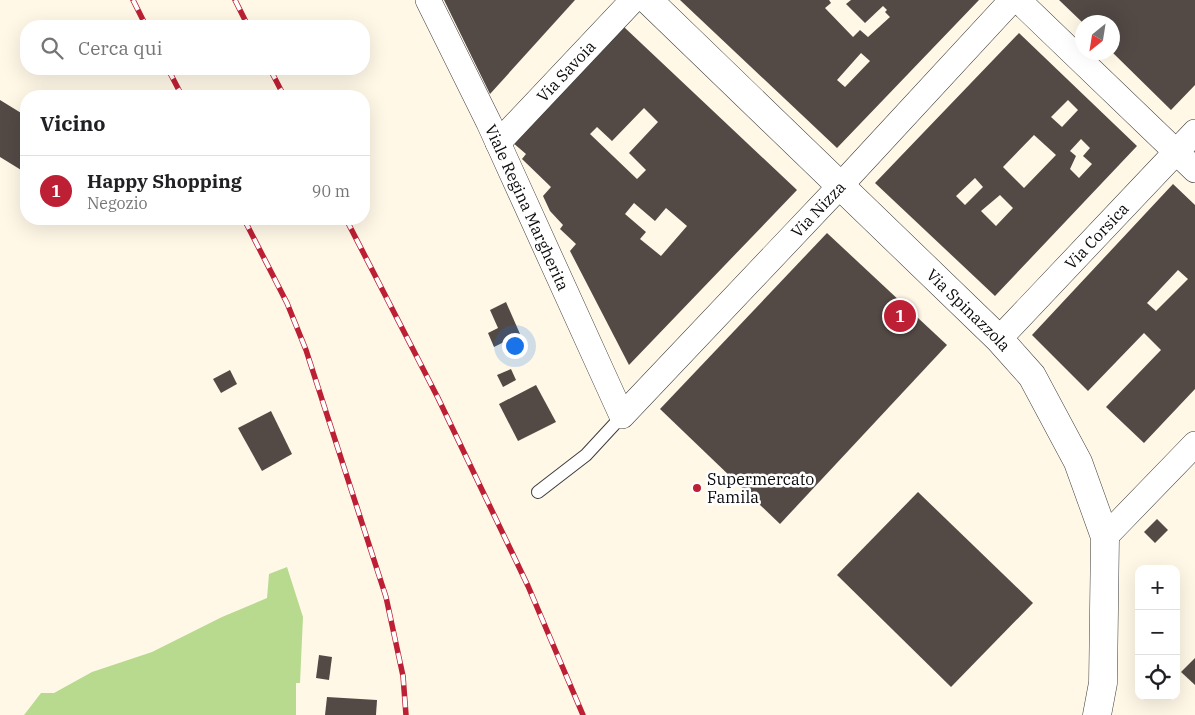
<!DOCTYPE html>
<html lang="it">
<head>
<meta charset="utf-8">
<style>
	:root { --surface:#fff; --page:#f6f6f6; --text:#202124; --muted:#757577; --line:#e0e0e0; --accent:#bd1f34 }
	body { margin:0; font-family:"IBM Plex Serif",serif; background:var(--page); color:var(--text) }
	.controls { position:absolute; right:15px; bottom:15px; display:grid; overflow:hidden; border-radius:10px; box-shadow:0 5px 20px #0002 }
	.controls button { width:45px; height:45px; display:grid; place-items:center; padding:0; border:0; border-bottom:1px solid var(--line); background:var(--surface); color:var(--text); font:25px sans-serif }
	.compass { position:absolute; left:1075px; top:15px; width:45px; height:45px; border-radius:50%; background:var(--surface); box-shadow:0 5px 20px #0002; rotate:210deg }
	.you { position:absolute; left:514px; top:345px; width:18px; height:18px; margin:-12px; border:4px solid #fff; border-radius:50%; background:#1a73e8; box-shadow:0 0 0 8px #1a73e833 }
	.badge { display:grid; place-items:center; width:32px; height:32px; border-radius:50%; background:var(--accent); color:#fff; font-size:16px; font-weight:700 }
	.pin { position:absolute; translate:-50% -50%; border:2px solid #fff; box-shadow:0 1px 5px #0006 }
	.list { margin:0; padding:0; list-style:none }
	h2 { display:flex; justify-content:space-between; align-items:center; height:65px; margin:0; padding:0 20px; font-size:21px }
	h2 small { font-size:16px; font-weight:400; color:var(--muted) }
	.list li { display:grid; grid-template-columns:32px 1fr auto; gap:15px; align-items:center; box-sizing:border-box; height:70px; padding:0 20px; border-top:1px solid var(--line) }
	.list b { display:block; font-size:19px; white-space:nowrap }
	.list p { margin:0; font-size:16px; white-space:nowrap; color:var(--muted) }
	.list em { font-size:16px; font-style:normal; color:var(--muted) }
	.icon { flex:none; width:28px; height:28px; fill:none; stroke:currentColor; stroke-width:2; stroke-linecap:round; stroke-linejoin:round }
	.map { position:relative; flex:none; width:1195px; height:715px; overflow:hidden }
	.search { position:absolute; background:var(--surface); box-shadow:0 5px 20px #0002; left:20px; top:20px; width:350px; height:55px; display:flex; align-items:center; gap:12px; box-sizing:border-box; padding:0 18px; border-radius:20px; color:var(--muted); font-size:19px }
	.panel { position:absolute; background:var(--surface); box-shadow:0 5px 20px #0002; left:20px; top:90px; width:350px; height:135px; border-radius:20px }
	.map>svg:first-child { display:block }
	.forest { fill:#b7da8f }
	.building { fill:#534a46; fill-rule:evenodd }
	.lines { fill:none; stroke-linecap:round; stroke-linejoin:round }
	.service-casing { stroke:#3d3d3d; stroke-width:14 }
	.minor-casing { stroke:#3d3d3d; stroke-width:26 }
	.tertiary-casing { stroke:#3d3d3d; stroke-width:29 }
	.service { stroke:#fff; stroke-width:12 }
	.minor { stroke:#fff; stroke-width:25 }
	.tertiary { stroke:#fff; stroke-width:28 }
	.rail-casing { stroke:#bd1f34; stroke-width:5.5 }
	.rail { stroke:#fff; stroke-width:4; stroke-dasharray:11; stroke-linecap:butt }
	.poi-dot { fill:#bd1f34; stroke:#fff; stroke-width:2 }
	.labels { text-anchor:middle; stroke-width:5; stroke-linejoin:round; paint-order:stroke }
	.street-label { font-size:16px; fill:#0a0a0a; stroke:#fff }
	.poi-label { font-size:16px; fill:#0a0a0a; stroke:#fff; text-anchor:start }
</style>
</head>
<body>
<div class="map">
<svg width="1195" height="715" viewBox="0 0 1195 715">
	<rect width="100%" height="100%" fill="#fff8e7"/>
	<polygon class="forest" points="287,567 303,617 300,683 296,683 296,715 24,715 41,693 54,693 92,672 152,652 222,617 267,598 269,574"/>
	<g class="building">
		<polygon points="444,0 575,0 490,94"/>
		<path d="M680,0H829L831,3L825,8L853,37L860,30L868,37L890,17L885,12L887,10L883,6L865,23L846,4L851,0H979L837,148ZM861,53L870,61L845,87L837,80Z"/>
		<polygon points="1059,0 1195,0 1195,85 1171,110 1112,52 1112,22 1082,22"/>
		<path d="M624,27L797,190L629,365L570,251L576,244L560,229L563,225L550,211L543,196L551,187L522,159L526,154L512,142ZM644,108L658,122L629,153L646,170L637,179L590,134L597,127L612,141ZM634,203L655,221L666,208L687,226L661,256L640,239L646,232L625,214Z"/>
		<path d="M1019,33L1137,146L995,296L875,183ZM1068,100L1078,110L1062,127L1051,117ZM1034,135L1056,155L1024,188L1003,167ZM1081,139L1090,148L1083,156L1092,164L1079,178L1070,169L1076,156L1070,151ZM975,178L983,187L965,205L956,196ZM1000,195L1013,208L996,226L981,211Z"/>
		<polygon points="0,100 26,116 26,173 0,157"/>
		<path d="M1173,184L1195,205V389L1144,443L1106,407L1161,350L1144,333L1088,391L1032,335ZM1178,270L1188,279L1156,311L1147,303Z"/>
		<polygon points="827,233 947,345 780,524 660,409"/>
		<polygon points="506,302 520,334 494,347 488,333 498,328 490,310"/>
		<polygon points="511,369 516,380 503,387 497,375"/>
		<polygon points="230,370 237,384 221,393 213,379"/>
		<polygon points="536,385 556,422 518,441 499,404"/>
		<polygon points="271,411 292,454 262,471 238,428"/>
		<polygon points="918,492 1033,603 951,687 837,575"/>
		<polygon points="1157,519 1168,530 1155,543 1144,532"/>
		<polygon points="319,655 332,657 329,680 316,678"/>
		<polygon points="1195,658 1195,685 1181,672"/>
		<polygon points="327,697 377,700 376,715 325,715"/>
	</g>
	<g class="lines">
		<g class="service-casing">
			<polyline id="service" points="538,492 586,455 622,416"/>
		</g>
		<g class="minor-casing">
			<g id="minor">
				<path id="s1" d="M428,0L489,123L622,416L840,186L1012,0"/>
				<polyline points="1018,0 1195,170"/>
				<path id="s2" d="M498,143L633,0"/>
				<path id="s3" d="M999,339L1195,132"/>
				<polyline points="1105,537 1195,444"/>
			</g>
		</g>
		<g class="tertiary-casing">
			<g id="tertiary">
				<path id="s4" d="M648,0L999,339L1032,376L1078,462L1105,537L1103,683L1097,715"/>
			</g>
		</g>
		<use href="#service" class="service"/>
		<use href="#minor" class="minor"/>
		<use href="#tertiary" class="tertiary"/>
		<g class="rail-casing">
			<g id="rail">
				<polyline points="133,0 146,26"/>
				<polyline points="235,0 248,26"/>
				<polyline points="168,69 182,96"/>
				<polyline points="270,69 284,96"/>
				<polyline points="244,219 287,303 306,350 386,597 403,676 406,715"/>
				<polyline points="346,219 438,398 528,586 583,715"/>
			</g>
		</g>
		<use href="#rail" class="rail"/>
	</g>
	<circle class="poi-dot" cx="697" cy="488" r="5"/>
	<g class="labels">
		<g class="street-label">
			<text dy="6" stroke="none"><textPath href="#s2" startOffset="99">Via Savoia</textPath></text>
			<text dy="6" stroke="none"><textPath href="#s1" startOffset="230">Viale Regina Margherita</textPath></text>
			<text dy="6" stroke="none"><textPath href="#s1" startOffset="744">Via Nizza</textPath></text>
			<text dy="6" stroke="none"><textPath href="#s3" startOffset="142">Via Corsica</textPath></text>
			<text dy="6" stroke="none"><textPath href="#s4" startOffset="446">Via Spinazzola</textPath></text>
		</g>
		<g class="poi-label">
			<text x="707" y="485">Supermercato<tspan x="707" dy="18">Famila</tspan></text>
		</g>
	</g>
</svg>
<div class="controls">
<button>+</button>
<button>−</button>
<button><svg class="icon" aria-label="locate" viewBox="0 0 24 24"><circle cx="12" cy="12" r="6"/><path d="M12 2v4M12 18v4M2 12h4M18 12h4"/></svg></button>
</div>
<svg class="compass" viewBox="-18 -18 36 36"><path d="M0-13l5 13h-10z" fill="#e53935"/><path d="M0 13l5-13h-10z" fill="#757577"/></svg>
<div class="you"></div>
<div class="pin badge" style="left:900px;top:316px">1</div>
<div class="search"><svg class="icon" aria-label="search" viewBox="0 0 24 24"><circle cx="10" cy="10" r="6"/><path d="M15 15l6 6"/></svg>Cerca qui</div>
<section class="panel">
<h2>Vicino<small></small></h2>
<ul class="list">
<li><span class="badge">1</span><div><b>Happy Shopping</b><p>Negozio</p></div><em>90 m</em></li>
</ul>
</section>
</div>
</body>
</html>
